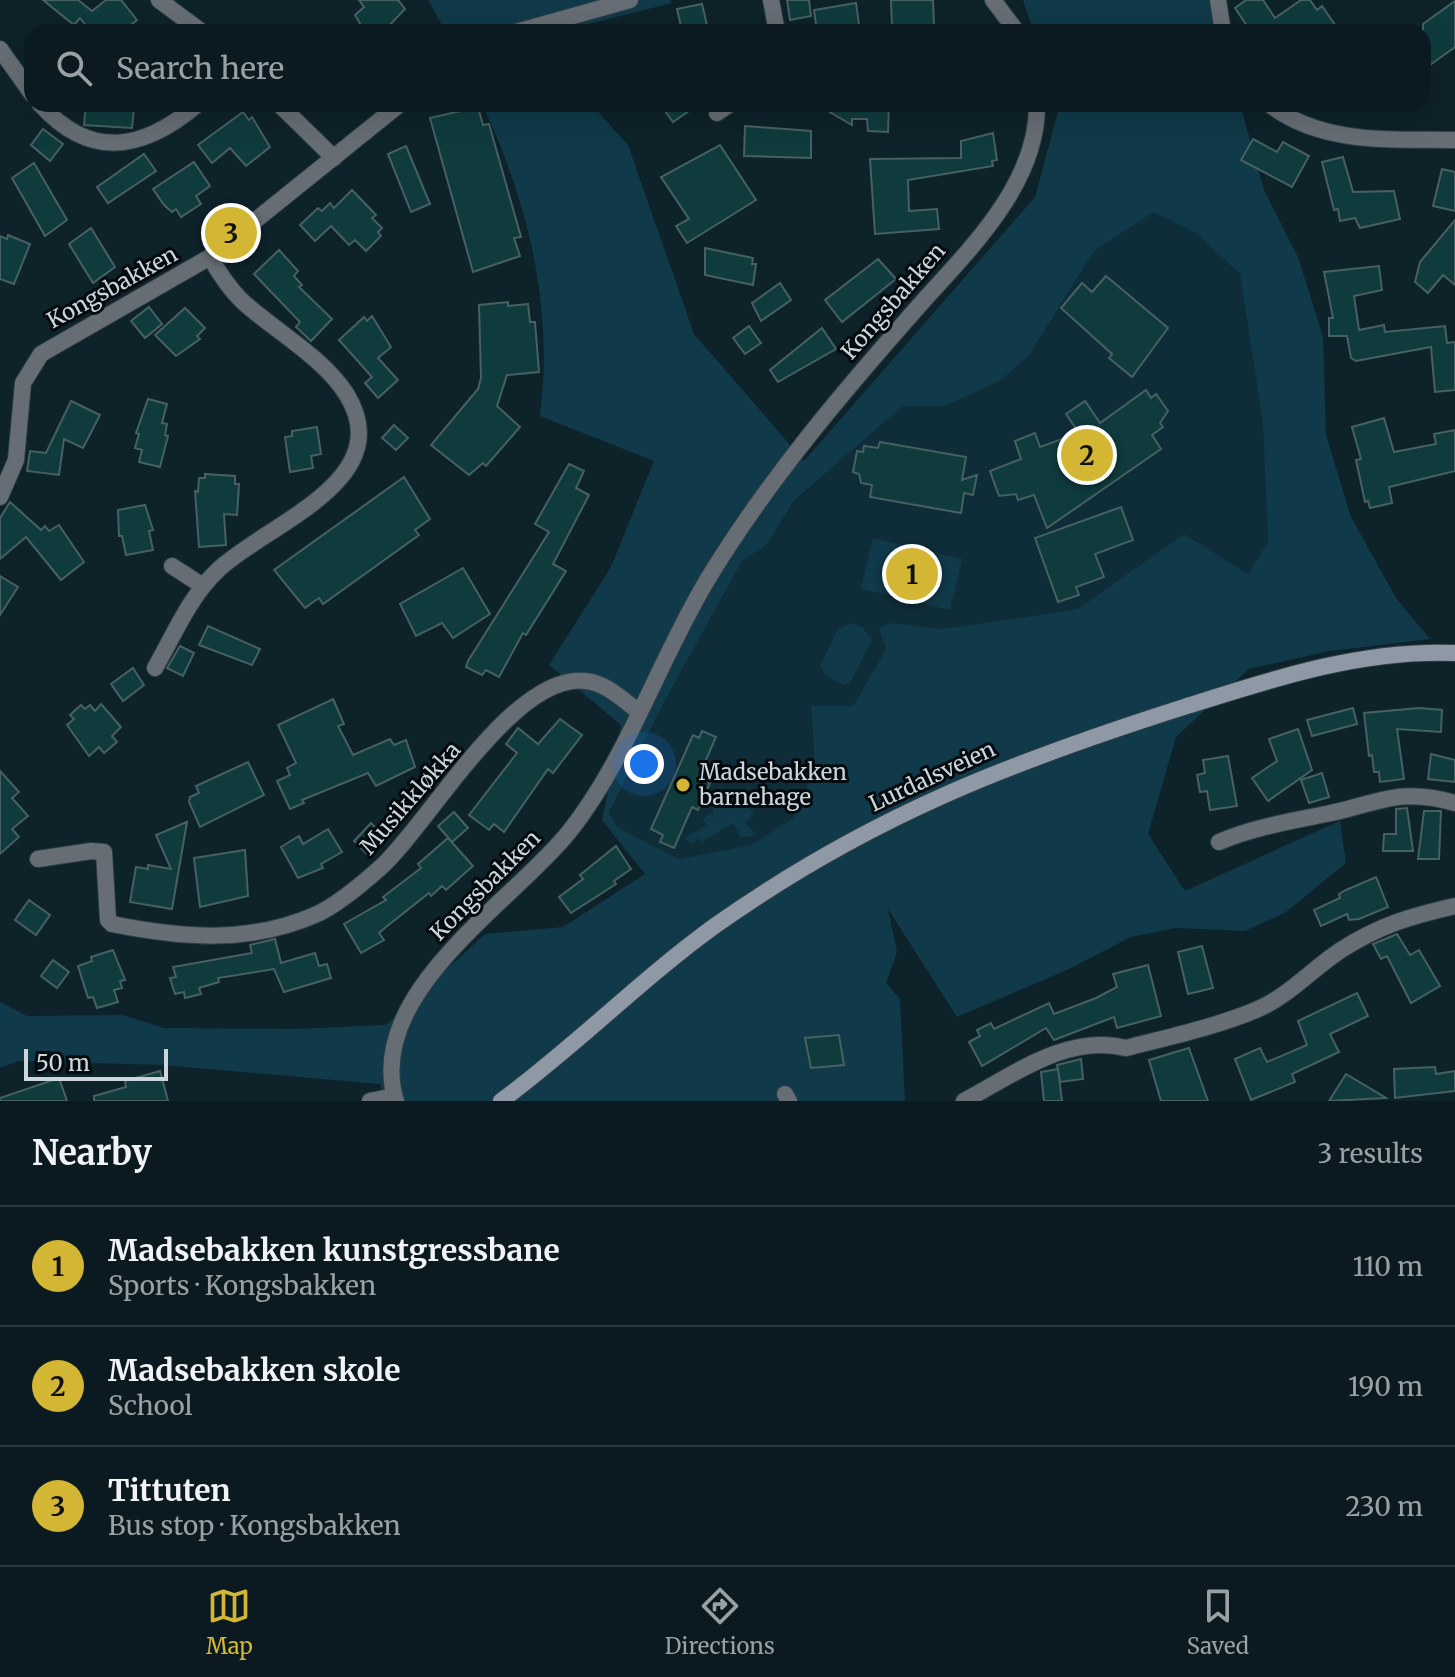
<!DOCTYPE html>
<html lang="en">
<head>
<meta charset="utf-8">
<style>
	:root { --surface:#0a1a20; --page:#132329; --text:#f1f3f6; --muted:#99a1a5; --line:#2a383e; --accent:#d4b635 }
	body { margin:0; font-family:Merriweather,serif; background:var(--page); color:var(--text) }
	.scale { position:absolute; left:24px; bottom:20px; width:144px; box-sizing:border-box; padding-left:8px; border:4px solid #cbd7dd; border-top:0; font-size:22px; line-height:28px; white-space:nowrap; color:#cbd7dd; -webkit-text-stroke:6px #040a0e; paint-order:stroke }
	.you { position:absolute; left:644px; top:764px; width:28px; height:28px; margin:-20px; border:6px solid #fff; border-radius:50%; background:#1a73e8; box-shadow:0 0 0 12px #1a73e833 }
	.badge { display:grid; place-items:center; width:52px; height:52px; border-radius:50%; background:var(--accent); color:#111; font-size:26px; font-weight:700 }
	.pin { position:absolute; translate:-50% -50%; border:4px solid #fff; box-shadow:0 2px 8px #0006 }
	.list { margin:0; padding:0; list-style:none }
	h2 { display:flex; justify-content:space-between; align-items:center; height:104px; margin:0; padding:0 32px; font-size:34px }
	h2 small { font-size:26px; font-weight:400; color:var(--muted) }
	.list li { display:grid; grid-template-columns:52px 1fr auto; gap:24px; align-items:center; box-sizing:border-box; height:120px; padding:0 32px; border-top:2px solid var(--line) }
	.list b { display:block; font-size:30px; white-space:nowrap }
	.list p { margin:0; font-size:26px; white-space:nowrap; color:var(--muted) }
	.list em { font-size:26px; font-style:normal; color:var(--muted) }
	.icon { flex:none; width:44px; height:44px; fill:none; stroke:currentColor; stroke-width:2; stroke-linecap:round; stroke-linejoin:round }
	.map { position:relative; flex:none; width:1455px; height:1101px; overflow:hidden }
	.search { position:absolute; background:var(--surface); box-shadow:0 8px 32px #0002; left:24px; right:24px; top:24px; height:88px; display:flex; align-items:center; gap:20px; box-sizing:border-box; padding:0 28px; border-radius:24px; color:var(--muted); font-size:30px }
	.sheet { height:464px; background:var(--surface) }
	nav { display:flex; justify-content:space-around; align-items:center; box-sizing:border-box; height:112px; border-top:2px solid var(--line); background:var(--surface); font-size:22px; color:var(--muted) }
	nav a { display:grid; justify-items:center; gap:4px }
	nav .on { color:var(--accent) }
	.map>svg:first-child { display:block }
	.built { fill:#0f2d38 }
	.green { fill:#103a49; fill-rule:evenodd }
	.building { fill:#0f3b3d; stroke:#476061; stroke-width:2 }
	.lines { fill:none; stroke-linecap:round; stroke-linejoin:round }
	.street-casing { stroke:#2c3f47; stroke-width:18 }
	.secondary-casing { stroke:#2c3f47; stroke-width:18 }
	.street { stroke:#676d74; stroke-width:16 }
	.secondary { stroke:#8f99a5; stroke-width:16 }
	.poi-dot { fill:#d4b635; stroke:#040a0e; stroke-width:3 }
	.labels { text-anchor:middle; stroke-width:6; stroke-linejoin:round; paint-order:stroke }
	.street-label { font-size:22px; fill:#cbd7dd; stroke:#040a0e }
	.poi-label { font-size:22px; fill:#cbd7dd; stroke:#040a0e; text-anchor:start }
</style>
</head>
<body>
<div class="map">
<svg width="1455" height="1101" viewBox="0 0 1455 1101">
	<rect width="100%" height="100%" fill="#0e222a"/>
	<polygon class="built" points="1154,212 1196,233 1240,274 1263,425 1268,542 1248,575 1184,534 1079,609 943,629 891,623 879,628 886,649 853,706 811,707 815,767 793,818 751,845 679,859 617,827 609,814 661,708 742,561 766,546 794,502 903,406 945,406 1030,354 1094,251"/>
	<g class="green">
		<polygon points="428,0 670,0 672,3 556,32 446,32"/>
		<polygon points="1023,0 1214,0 1222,32 1034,32"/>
		<path d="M482,104H591L628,145L694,334L804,461L1035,197L1060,104H1240L1264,190L1298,257L1323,337L1326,435L1351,517L1396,598L1430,639L1330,651L1249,669L1176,737L1148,834L1185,891L1340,821L1346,863L1286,912L1245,931L1176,928L1131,937L1069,969L957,1017L888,909L897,952L886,983L900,999L905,1101H386L380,1084L163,1065L19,1061L0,1068V1002L27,1016L123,1015L164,1028L294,1029L386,1025L485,934L563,927L645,874L602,820L621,725L549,665L611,567L654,461L540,416C554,308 528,201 482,104ZM1154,212L1196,233L1240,274L1263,425L1268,542L1248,574L1184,534L1078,609L943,629L891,623L879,628L886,649L853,706H811L815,767L793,818L751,845L679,859L617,827L609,813L661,708L742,561L766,546L794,501L903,406H945L1001,380L1030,354L1094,251Z"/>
		<polygon points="873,538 962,559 950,610 861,589"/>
		<polygon points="852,623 863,628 872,640 850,683 844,685 826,676 820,666 838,629"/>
		<polygon points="718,794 726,794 727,801 734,805 743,798 754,814 744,822 757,835 741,838 733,823 702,842 698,838 693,843 688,842 685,837 707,825 703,819 710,812 713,815 713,801"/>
	</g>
	<g class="building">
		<polygon points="43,0 78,0 92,11 106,0 121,0 137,20 122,32 91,32 80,18 74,25"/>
		<polygon points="359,0 398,0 405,9 383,32 365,32 355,15 364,7"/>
		<polygon points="787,0 809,0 811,16 790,20"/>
		<polygon points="891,0 933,0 934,25 892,27"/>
		<polygon points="1246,0 1263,0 1275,18 1301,0 1310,0 1317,10 1322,6 1340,32 1251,32 1235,8"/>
		<polygon points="1455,1 1455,47 1423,70 1423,24"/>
		<polygon points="856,3 860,32 817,32 814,10"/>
		<polygon points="702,4 707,25 682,31 677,9"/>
		<polygon points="86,104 134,109 132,128 84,125"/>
		<polygon points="660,104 699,104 673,122"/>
		<polygon points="816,104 889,104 888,132 868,131 867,119 852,119 852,125"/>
		<polygon points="478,107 483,125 489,124 521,237 514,238 520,256 473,272 430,118"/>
		<polygon points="243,112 249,120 252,117 270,147 246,166 230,148 212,163 198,145"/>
		<polygon points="745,126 811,131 811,158 744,156"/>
		<polygon points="43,129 63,144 50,161 31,145"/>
		<polygon points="993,133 997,160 992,161 993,166 908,180 909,211 937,209 939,229 875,234 870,159 961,158 961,141"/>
		<polygon points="1253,139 1277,152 1283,142 1309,156 1292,187 1241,160"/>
		<polygon points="720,145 756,200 687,243 676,226 689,219 661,177"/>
		<polygon points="406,146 430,204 411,212 388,154"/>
		<polygon points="144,154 156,171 108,203 97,187"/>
		<polygon points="1343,157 1353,192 1394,191 1400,219 1360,228 1355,218 1340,221 1338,209 1334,210 1322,162"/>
		<polygon points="194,162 210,186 196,196 201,204 181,217 176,209 172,212 164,205 153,189"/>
		<polygon points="34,163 67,220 45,236 12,178"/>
		<polygon points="1442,169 1455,172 1455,211 1433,206"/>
		<polygon points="352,190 376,215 372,218 382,228 378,232 381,236 366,251 355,240 349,245 331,226 315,241 300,225 318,208 322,211 330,203 334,208"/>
		<polygon points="1455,220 1455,285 1443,275 1428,293 1415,282 1420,262"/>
		<polygon points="91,228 115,267 93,283 69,244"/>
		<polygon points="8,235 30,244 14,284 0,279 0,236 7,239"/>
		<polygon points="705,248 753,258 752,264 756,264 753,285 705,275"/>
		<polygon points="279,250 298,271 294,276 302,285 299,287 332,319 311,341 296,327 300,322 254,274"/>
		<polygon points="878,259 896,279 842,322 825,300"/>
		<polygon points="1379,266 1382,290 1354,296 1359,330 1384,325 1385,332 1445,326 1447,343 1455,342 1455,390 1435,392 1431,347 1356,361 1351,358 1347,336 1329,336 1329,318 1333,318 1324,272"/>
		<polygon points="1106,276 1168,328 1132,377 1109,358 1112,354 1061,308 1082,283 1092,292"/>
		<polygon points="780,283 791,300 761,321 752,303"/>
		<polygon points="508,302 508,306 528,304 530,322 535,322 539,372 507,375 497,406 520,427 486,466 483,463 469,475 431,445 478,389 481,378 479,305"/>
		<polygon points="149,307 162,324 145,338 131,321"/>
		<polygon points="185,308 205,328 197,336 200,339 176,356 155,335"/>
		<polygon points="372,316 391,347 378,358 398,380 378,398 365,383 372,377 339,340 364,317 367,321"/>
		<polygon points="749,326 761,343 745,354 733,338"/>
		<polygon points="822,328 836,349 778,382 770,370"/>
		<polygon points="1146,390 1151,398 1156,394 1168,411 1160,423 1163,427 1152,435 1161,449 1047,528 1034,495 1018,500 1016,494 999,496 990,471 1021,459 1015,441 1035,433 1040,447 1079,433 1066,414 1085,401 1100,423"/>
		<polygon points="148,399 167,404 162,423 167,424 165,435 168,436 160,467 139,462 142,450 135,448 139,434 136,433"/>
		<polygon points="71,401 100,415 83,448 64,439 59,475 27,471 30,451 46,453"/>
		<polygon points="1384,418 1394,452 1436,444 1434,434 1455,430 1455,471 1389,487 1392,503 1370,508 1368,501 1365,502 1356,460 1361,459 1352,427"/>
		<polygon points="394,425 408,438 396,450 382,438"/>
		<polygon points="317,427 321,454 311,456 313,468 290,472 285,437 292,436 292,431"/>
		<polygon points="880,442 966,457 962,480 977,475 973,495 964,493 961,513 870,497 872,485 861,483 859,474 853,472 857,451 863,452 864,446 878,448"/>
		<polygon points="569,464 584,471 576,488 589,495 553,564 566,571 526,635 523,633 499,677 486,670 482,675 466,667 468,661 549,532 535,524"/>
		<polygon points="205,474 235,476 235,484 239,484 237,515 224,514 226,545 199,547 195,491 198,492 199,478 205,478"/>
		<polygon points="404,477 430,519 415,530 419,535 323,604 319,598 305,608 274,570"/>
		<polygon points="10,502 41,530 45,526 49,531 59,525 84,562 61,580 26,537 0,559 0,518"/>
		<polygon points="145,505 153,530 149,531 153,550 126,555 122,536 119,536 118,510"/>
		<polygon points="1121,507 1133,540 1095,554 1104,577 1076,587 1079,595 1058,602 1035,538"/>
		<polygon points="463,568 490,614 453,638 442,623 416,636 400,604"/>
		<polygon points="0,576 18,587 0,615"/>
		<polygon points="208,626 260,649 252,665 199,645"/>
		<polygon points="180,646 194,653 183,676 167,668"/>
		<polygon points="133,668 144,685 123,701 111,684"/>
		<polygon points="333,699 344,724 338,726 353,755 390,739 394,745 406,740 415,767 376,786 368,773 302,800 304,803 290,809 277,781 290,775 287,768 296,763 278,725"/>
		<polygon points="101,704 121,727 112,736 117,742 104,753 99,747 89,756 67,725 74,719 70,715 81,705 85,709 90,705 95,711"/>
		<polygon points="1353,708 1357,724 1312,736 1307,720"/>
		<polygon points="1419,708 1442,710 1441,732 1397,729 1404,779 1380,782 1379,772 1374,772 1372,755 1369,756 1364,713"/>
		<polygon points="560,719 582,735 553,773 548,769 504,832 494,824 489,830 469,815 517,753 506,744 518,728 538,744"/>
		<polygon points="1298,729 1312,770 1268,801 1252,778 1277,761 1269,739"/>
		<polygon points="702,731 716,737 698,778 710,783 698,810 692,807 674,848 660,842 663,835 651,829 693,735 699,738"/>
		<polygon points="1431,754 1455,760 1455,782 1428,779"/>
		<polygon points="1228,756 1237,806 1210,810 1207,791 1200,792 1197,775 1205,773 1203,760"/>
		<polygon points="248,762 264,795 200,827 189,802 190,797 199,793 196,786"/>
		<polygon points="0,771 19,792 12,798 28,816 12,829 19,837 0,854"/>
		<polygon points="1322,773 1329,797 1309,803 1301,780"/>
		<polygon points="1407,808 1413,851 1383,851 1384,834 1396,834 1396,809"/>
		<polygon points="1424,811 1441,811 1439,859 1418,859"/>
		<polygon points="454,812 468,828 452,842 438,826"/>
		<polygon points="187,822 172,909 130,902 136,867 148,869 148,865 171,869 156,835"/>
		<polygon points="371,823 386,838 369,856 354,841"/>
		<polygon points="328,829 342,852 321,864 323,868 298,878 281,847 299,836 303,844"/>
		<polygon points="448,838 473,866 446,890 442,886 431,896 429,893 386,927 379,933 384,940 361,953 344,924 386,900 383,897 421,868 418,864"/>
		<polygon points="616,846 631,869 614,881 616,884 571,913 559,897 583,879 580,875"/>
		<polygon points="245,850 248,896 200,907 194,858"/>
		<polygon points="1376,877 1388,907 1359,919 1349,920 1347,914 1321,926 1314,910 1340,898 1339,894 1346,890"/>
		<polygon points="29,900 50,915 36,935 15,920"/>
		<polygon points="1397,934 1410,955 1419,950 1440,986 1411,1003 1387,956 1381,959 1373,944"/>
		<polygon points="275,939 281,963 315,953 319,966 327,964 331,978 284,992 274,969 218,978 219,982 199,988 201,994 185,998 184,992 175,994 170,978 176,977 173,967 252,953 250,945"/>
		<polygon points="1202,946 1213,988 1188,994 1178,952"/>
		<polygon points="113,950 125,980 120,981 122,988 114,990 118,1002 97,1008 93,997 88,998 78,966 92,961 91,957"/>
		<polygon points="53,960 69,972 57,988 41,976"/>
		<polygon points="1148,965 1161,1016 1117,1028 1114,1017 1054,1040 1046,1028 982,1066 969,1042 980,1036 977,1030 991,1023 994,1029 1049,1003 1054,1014 1096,998 1117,987 1113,974"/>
		<polygon points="1357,993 1368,1016 1330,1034 1339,1052 1292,1074 1295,1082 1251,1100 1235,1059 1260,1048 1267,1062 1307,1045 1298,1021"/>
		<polygon points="839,1035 844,1065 811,1068 805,1038"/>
		<polygon points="1189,1048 1208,1101 1161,1101 1149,1060"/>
		<polygon points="1081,1059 1083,1079 1060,1082 1057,1065"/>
		<polygon points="1435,1067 1436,1074 1455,1071 1455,1091 1395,1098 1394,1069"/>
		<polygon points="1058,1069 1062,1101 1044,1101 1041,1072"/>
		<polygon points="160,1071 168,1101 94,1101 94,1096 126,1087 125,1081"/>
		<polygon points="1346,1074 1386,1098 1329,1101"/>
		<polygon points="59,1078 67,1101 0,1101 0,1098"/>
	</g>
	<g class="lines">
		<g class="street-casing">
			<g id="street">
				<polyline points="159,0 202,32"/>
				<polyline points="771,0 777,32"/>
				<polyline points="993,0 1017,32"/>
				<polyline points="1218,0 1223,32"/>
				<polyline points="516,32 630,0"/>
				<polyline points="0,49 32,94"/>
				<path d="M40,104C91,161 144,150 198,104"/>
				<polyline points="279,104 334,158"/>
				<path d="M1269,104C1321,145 1392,139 1455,140"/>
				<polyline points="717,113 730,104"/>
				<polyline points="0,497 16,460 23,383 41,354 210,257 400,104"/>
				<polyline points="172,566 203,586"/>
				<path d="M155,668C174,635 190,596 218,570C266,524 399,481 347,395C323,357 275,331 242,301C229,288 219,273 210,257"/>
				<path d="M1219,842C1252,828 1286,822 1321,815C1377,805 1395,786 1455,803"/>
				<path d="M38,859L91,851L104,852L108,920L112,924C182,938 248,944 315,915C336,906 362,884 380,868C429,824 513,672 586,681C606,683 623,700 638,711"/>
				<polyline points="785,1094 789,1101"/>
				<polyline points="370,1101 394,1096"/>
				<path d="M396,1101C363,994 513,902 569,832C628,758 659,659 709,577C770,477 847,387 925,299C974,245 1038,181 1037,104"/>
				<path d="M964,1101C1013,1075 1068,1033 1126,1048C1169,1037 1215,1027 1256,1010C1289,996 1312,969 1341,950C1380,925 1411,916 1455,906"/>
			</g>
		</g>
		<g class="secondary-casing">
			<path id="secondary" d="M501,1101C576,1046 641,979 716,925C869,817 1008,763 1184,707C1272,679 1362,649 1455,653"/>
		</g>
		<use href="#street" class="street"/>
		<use href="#secondary" class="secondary"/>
	</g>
	<circle class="poi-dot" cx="683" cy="785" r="8"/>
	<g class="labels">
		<g class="street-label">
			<text transform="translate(112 287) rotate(-29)" y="8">Kongsbakken</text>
			<text transform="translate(893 301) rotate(-49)" y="8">Kongsbakken</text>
			<text transform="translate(932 776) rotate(-25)" y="8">Lurdalsveien</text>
			<text transform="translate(410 798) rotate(-49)" y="8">Musikkløkka</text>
			<text transform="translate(485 885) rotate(-45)" y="8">Kongsbakken</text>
		</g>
		<g class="poi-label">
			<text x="699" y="780">Madsebakken<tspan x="699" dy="25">barnehage</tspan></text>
		</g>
	</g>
</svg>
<div class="scale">50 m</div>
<div class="you"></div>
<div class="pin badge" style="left:912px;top:574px">1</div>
<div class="pin badge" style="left:1087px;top:455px">2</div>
<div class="pin badge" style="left:231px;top:233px">3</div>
<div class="search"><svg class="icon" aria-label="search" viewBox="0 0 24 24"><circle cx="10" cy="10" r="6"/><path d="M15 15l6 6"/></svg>Search here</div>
</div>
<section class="sheet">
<h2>Nearby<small>3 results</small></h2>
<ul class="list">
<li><span class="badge">1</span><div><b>Madsebakken kunstgressbane</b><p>Sports · Kongsbakken</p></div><em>110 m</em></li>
<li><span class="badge">2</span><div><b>Madsebakken skole</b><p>School</p></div><em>190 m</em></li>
<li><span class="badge">3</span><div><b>Tittuten</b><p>Bus stop · Kongsbakken</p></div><em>230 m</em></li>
</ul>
</section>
<nav>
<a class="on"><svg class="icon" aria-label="map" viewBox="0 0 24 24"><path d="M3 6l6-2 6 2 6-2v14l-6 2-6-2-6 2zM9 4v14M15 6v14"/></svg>Map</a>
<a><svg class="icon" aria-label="directions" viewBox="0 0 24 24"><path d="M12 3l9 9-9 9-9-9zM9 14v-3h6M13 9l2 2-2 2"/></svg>Directions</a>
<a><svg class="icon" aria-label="saved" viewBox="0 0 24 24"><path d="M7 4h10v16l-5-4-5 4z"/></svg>Saved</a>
</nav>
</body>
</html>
